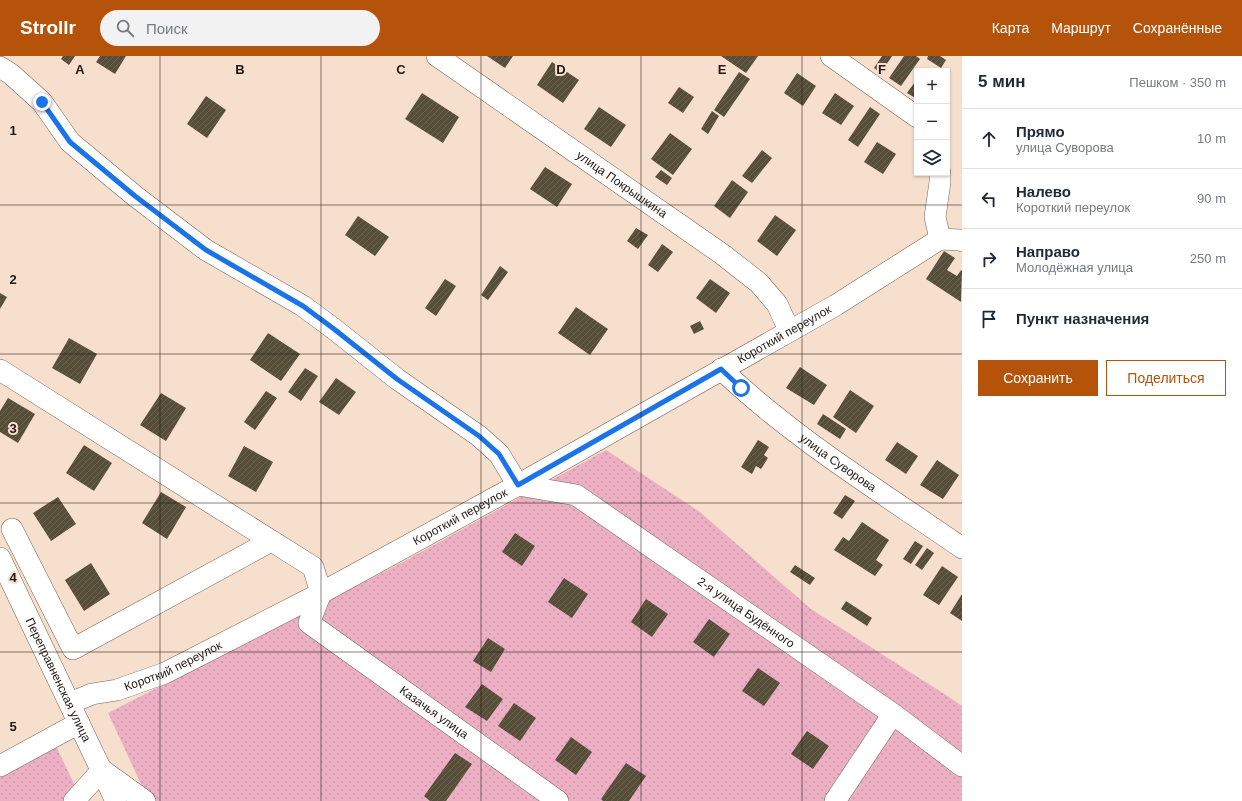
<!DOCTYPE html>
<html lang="ru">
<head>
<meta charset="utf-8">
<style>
	:root { --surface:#fff; --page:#f2f2f3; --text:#1f2937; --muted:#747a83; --line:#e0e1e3; --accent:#b45309 }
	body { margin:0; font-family:Helvetica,sans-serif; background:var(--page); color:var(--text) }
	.controls { position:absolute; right:12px; top:12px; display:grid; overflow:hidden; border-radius:0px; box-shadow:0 1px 3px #0004 }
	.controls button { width:36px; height:36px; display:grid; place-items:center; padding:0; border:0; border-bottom:1px solid var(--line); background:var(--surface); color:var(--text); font:20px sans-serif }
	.stop { position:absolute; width:12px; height:12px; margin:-9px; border:3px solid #1a73e8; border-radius:50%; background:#fff }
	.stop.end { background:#1a73e8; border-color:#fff; box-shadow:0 1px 4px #0008 }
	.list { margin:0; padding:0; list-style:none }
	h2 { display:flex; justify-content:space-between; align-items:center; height:52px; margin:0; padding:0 16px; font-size:17px }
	h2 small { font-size:13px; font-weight:400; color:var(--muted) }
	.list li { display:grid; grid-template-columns:26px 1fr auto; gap:12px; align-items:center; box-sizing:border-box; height:60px; padding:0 16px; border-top:1px solid var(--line) }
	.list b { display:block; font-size:15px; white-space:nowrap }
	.list p { margin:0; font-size:13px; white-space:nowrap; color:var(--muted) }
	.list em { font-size:13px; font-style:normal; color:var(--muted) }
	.actions { display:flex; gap:8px; padding:12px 16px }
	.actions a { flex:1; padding:9px 0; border:1px solid var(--accent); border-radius:0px; text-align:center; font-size:14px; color:var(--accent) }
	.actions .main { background:var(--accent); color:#fff }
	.icon { flex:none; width:22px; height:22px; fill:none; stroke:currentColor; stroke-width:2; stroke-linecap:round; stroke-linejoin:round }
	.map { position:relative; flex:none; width:962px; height:745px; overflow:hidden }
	header { display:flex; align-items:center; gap:24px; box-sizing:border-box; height:56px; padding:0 20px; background:var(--accent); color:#fff }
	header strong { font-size:19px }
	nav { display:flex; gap:22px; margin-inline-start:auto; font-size:14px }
	.search { width:280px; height:36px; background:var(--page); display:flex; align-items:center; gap:10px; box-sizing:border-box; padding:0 14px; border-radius:22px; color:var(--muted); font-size:15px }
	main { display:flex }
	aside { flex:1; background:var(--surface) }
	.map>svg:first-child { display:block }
	.grass { fill:url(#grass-dots) }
	.building { fill:url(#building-hatch) }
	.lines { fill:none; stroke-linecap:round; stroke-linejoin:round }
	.minor-casing { stroke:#786455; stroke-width:22 }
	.minor { stroke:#fff; stroke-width:21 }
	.route { stroke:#1a73e8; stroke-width:5 }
	.grid { fill:none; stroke:#201812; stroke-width:1; stroke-opacity:0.55 }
	.labels { text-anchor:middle; stroke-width:4; stroke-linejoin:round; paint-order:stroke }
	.street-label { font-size:12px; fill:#201812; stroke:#f7dfcd }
	.grid-label { font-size:13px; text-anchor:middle; font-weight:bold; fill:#201812; stroke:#f7dfcd; stroke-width:4; stroke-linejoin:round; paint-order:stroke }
</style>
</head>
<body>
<header>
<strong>Strollr</strong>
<div class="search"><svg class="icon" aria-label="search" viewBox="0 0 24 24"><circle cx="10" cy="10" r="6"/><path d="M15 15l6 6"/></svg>Поиск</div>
<nav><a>Карта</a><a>Маршрут</a><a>Сохранённые</a></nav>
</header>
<main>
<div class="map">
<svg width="962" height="745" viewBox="0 0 962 745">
	<defs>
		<pattern id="grass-dots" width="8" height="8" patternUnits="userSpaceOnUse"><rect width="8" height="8" fill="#ecafc3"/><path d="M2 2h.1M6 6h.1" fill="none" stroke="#ca96a6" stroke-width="1.8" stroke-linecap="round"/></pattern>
		<pattern id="building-hatch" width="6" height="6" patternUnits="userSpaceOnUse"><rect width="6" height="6" fill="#574e39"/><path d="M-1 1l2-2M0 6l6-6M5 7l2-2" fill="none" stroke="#6b6452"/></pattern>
	</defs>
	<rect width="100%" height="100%" fill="#f7dfcd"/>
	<g class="grass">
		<polygon points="606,394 700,456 811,553 946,639 962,650 962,745 149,745 108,657 403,506"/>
		<polygon points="49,675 82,745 0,745 0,701"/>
	</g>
	<g class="building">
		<polygon points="63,0 75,0 69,9 61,3"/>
		<polygon points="100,0 126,0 115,18 96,6"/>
		<polygon points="487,0 513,0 505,12"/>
		<polygon points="721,0 758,0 746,17"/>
		<polygon points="882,0 892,0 881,17 874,12"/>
		<polygon points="904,0 916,0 920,3 901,30 889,22"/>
		<polygon points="928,0 940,0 946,4 941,12 927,3"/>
		<polygon points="552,6 579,24 563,47 537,29"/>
		<polygon points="739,16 750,23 724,61 714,54"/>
		<polygon points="797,17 816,30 803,50 784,37"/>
		<polygon points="917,23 917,43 907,37"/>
		<polygon points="679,31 694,41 683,57 668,47"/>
		<polygon points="422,37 459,61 443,87 405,63"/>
		<polygon points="835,37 854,50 841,69 822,57"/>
		<polygon points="206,40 226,54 207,82 187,68"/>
		<polygon points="599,51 626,69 611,91 584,73"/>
		<polygon points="870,51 880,58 858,91 848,84"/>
		<polygon points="712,55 719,60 708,78 701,73"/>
		<polygon points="670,77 692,93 673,119 651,103"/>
		<polygon points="877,86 896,98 883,118 864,106"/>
		<polygon points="762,94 772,102 752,127 742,120"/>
		<polygon points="545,111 572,128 557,151 530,133"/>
		<polygon points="661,114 672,122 667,129 655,121"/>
		<polygon points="732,124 748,136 730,162 714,150"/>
		<polygon points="775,159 796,174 777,200 757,185"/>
		<polygon points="358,160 389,181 375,200 345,179"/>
		<polygon points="636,172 648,179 638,193 627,185"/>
		<polygon points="662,188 673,196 658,216 648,209"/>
		<polygon points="944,195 955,202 947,214 957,220 961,214 962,215 961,246 926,223"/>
		<polygon points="500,210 508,216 488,244 481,239"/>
		<polygon points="445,223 456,230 436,260 425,252"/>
		<polygon points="710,223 730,237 716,257 696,242"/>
		<polygon points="0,237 7,241 0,253"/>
		<polygon points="576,251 608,273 590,299 558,277"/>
		<polygon points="700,265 704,273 694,278 690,270"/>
		<polygon points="268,277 300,298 281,325 250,304"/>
		<polygon points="69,282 97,298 80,328 52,312"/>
		<polygon points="800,311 827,329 814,349 786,332"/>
		<polygon points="305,312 318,320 301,345 288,336"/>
		<polygon points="336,322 356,336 339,359 319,346"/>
		<polygon points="850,334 874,350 856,377 833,361"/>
		<polygon points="266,335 277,342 255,374 244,366"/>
		<polygon points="161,337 186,352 166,385 140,369"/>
		<polygon points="8,342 35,358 18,387 0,376 0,355"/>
		<polygon points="823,358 846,373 840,383 817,368"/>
		<polygon points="758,384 769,391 764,399 768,402 761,413 756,410 752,418 741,411"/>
		<polygon points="897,386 918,400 906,418 885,404"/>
		<polygon points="84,389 112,407 94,435 66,417"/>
		<polygon points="244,390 273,406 256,436 228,420"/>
		<polygon points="937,404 959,419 943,443 920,429"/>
		<polygon points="161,436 186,451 167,483 142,467"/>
		<polygon points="845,439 855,445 842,463 833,457"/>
		<polygon points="58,441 76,468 51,485 33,457"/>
		<polygon points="862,466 889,484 876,504 883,509 875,520 834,494 843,481 849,485"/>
		<polygon points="515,477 535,490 522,510 502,496"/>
		<polygon points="915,485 923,490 911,508 903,503"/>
		<polygon points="927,492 934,497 922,514 915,509"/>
		<polygon points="91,507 110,538 84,555 65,524"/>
		<polygon points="795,509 815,522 810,529 790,516"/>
		<polygon points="942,510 958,521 939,549 923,539"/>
		<polygon points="564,522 588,538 572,562 548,546"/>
		<polygon points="962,538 962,565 950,557"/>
		<polygon points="646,543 668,558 652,581 631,566"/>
		<polygon points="846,545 872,562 867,570 841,553"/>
		<polygon points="709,563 730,578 714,601 693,586"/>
		<polygon points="488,582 505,593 491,616 473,605"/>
		<polygon points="758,612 780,627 764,650 742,635"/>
		<polygon points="482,628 503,643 487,665 465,651"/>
		<polygon points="514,647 536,662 520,685 498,670"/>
		<polygon points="807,675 829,690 813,713 791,698"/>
		<polygon points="571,681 592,696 576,719 555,704"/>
		<polygon points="455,697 472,708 446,745 430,745 424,740"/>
		<polygon points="626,707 646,720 629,745 603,745 601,743"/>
	</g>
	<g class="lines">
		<g class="minor-casing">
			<g id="minor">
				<path id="s1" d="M437,0L722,198L759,227L777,248L789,274"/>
				<polyline points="831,0 917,61"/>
				<path id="s2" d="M0,11L11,18L42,46L70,86L135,140L206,194L303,250L334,273L397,323L479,380L499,398L518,429L576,439L893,658L962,710"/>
				<polyline points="940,183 935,161 940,126 940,117"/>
				<polyline points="940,183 960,184 962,185"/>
				<path id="s3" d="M721,313C793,382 880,435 962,492"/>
				<path id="s4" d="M0,314L313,511L321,537L309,567L558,745"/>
				<polyline points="12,473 73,593 271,485"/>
				<path id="s5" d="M0,502L116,745"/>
				<path id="s6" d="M70,647L92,638L117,634L165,617L321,537L518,429L836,249L940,183"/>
				<polyline points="0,710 79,667"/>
				<polyline points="74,745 102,714 145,745"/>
				<polyline points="835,745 893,658"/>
			</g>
		</g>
		<use href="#minor" class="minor"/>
	</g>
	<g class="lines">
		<polyline class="route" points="42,46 70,86 135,140 206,194 303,250 334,273 397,323 479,380 499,398 518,429 721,313 741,332"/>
	</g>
	<path class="grid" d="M160,0V745M321,0V745M481,0V745M641,0V745M802,0V745M0,149H962M0,298H962M0,447H962M0,596H962"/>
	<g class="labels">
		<g class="street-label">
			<text dy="4" stroke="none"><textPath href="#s1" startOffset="225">улица Покрышкина</textPath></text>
			<text dy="4" stroke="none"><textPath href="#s6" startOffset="806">Короткий переулок</textPath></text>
			<text dy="4" stroke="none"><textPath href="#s3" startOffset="150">улица Суворова</textPath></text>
			<text dy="4" stroke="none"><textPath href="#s6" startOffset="434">Короткий переулок</textPath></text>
			<text dy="4" stroke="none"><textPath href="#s2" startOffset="937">2-я улица Будённого</textPath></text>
			<text dy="4" stroke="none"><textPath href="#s6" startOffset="110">Короткий переулок</textPath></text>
			<text dy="4" stroke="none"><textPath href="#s5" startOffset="135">Переправненская улица</textPath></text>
			<text dy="4" stroke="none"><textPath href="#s4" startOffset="583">Казачья улица</textPath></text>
		</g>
	</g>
	<g class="grid-label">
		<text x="80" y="18">A</text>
		<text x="240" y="18">B</text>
		<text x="401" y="18">C</text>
		<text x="561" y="18">D</text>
		<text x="722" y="18">E</text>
		<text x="882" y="18">F</text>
		<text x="13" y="79">1</text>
		<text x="13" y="228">2</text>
		<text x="13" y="377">3</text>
		<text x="13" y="526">4</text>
		<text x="13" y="675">5</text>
	</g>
</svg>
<div class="controls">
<button>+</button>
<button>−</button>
<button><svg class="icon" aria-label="layers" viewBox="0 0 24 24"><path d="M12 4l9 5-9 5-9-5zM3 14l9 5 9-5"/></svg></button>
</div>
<div class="stop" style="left:741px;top:332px"></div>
<div class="stop end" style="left:42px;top:46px"></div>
</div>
<aside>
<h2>5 мин<small>Пешком · 350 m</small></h2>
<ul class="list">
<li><svg class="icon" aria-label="ahead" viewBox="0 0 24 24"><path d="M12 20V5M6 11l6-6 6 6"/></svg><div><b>Прямо</b><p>улица Суворова</p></div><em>10 m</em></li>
<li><svg class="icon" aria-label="left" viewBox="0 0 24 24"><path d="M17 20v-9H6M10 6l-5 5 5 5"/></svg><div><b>Налево</b><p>Короткий переулок</p></div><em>90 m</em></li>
<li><svg class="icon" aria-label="right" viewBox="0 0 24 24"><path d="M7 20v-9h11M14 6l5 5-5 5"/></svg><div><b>Направо</b><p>Молодёжная улица</p></div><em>250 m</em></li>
<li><svg class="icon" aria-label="arrive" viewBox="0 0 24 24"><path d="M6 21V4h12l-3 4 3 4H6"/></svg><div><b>Пункт назначения</b></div></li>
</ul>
<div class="actions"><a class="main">Сохранить</a><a>Поделиться</a></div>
</aside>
</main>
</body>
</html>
